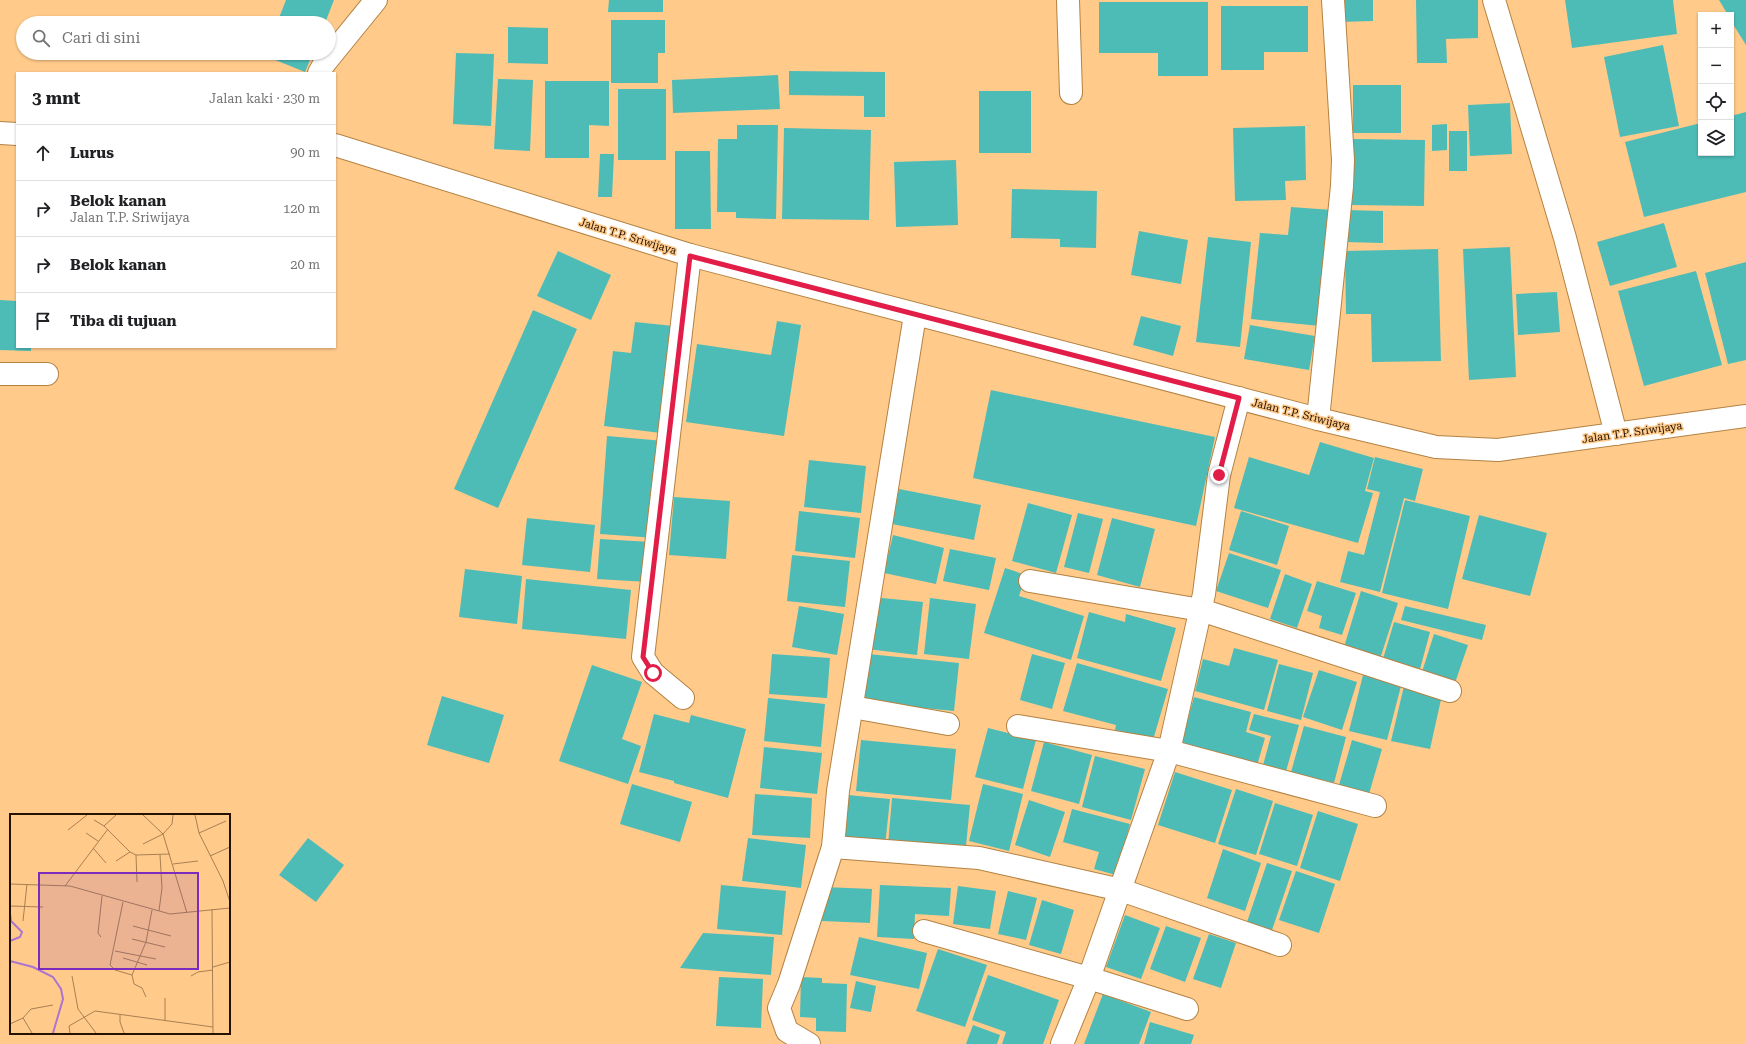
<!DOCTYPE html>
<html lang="id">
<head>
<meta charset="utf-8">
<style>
	:root { --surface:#fff; --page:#f2f2f2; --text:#202124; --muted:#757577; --line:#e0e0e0 }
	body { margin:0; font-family:"Roboto Serif",serif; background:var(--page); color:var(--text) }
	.controls { position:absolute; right:12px; top:12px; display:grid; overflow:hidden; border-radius:0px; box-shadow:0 1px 3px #0004 }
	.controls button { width:36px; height:36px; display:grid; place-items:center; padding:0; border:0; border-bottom:1px solid var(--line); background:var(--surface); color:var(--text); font:20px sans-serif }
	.stop { position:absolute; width:12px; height:12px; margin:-9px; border:3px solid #e11d48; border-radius:50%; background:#fff }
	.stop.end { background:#e11d48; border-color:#fff; box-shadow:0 1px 4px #0008 }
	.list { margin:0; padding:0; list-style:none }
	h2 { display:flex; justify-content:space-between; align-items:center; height:52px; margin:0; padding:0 16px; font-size:17px }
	h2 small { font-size:13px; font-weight:400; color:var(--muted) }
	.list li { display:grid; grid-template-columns:26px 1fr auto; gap:12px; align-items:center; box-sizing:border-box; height:56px; padding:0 16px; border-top:1px solid var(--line) }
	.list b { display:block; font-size:15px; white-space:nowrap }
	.list p { margin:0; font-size:13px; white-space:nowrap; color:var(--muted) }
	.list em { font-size:13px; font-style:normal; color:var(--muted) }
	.icon { flex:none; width:22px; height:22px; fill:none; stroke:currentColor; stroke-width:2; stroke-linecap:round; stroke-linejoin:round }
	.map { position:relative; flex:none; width:1746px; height:1044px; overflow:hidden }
	.search { position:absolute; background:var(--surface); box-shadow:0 1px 3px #0004; left:16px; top:16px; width:320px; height:44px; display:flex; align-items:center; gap:10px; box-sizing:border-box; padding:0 14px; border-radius:22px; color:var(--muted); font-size:15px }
	.panel { position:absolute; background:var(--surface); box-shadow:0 1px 3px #0004; left:16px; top:72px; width:320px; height:276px; border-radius:0px }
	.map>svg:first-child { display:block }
	.building { fill:#4dbcb7 }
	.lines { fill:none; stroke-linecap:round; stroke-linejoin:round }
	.minor-casing { stroke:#b48243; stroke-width:24 }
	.secondary-casing { stroke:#b48243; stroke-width:24 }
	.minor { stroke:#fff; stroke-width:22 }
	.secondary { stroke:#fff; stroke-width:22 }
	.route { stroke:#e11d48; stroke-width:5 }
	.labels { text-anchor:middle; stroke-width:3; stroke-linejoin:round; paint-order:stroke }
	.street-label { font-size:11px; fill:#251200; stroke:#ffca8a }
	.inset-river { fill:none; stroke:#ac75cf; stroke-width:2 }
	.inset-road { fill:none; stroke:#a88053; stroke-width:1 }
	.view { fill:#7b2cbf; fill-opacity:0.15; stroke:#7b2cbf; stroke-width:2 }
	.inset-edge { fill:none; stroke:#251200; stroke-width:2 }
</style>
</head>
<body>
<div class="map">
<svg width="1746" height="1044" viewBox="0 0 1746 1044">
	<rect width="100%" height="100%" fill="#ffca8a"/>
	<g class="building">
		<polygon points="286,0 334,0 325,23 277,23"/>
		<polygon points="609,0 663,0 663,12 608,12"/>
		<polygon points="1339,0 1373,0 1373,21 1339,22"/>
		<polygon points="1416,0 1478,0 1478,38 1446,39 1447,63 1417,63"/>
		<polygon points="1565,0 1673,0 1677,34 1572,48"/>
		<polygon points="1719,0 1746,0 1746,45 1731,21 1731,15 1728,15"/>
		<polygon points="1099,2 1208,2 1208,76 1158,76 1158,53 1099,53"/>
		<polygon points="1221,6 1308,6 1308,52 1264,52 1264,70 1221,70"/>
		<polygon points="611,20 665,20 665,53 658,53 658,83 611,83"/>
		<polygon points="508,27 548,28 548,64 508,63"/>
		<polygon points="1663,45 1679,126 1620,137 1604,57"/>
		<polygon points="264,53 313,53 305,72 263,55"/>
		<polygon points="456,53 494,54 491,126 453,124"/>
		<polygon points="789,71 885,72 885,117 864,117 864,96 789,95"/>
		<polygon points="778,75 780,109 673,113 672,80"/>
		<polygon points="498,79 533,80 530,151 494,149"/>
		<polygon points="545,81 609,81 609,126 589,125 589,158 545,158"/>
		<rect x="1353" y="85" width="48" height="48"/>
		<rect x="618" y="89" width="48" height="71"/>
		<rect x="979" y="91" width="52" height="62"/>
		<polygon points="1510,103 1512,154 1470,156 1468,105"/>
		<polygon points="1746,112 1746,192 1644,217 1625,142 1701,123 1701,153 1731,153 1731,116"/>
		<polygon points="1447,124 1447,150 1432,151 1432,125"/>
		<polygon points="737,125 778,125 776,219 736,218 736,212 717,212 718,139 737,139"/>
		<polygon points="1305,126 1306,180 1285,181 1286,200 1235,201 1233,128"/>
		<polygon points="784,128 871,130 869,220 782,219"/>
		<rect x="1449" y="131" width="18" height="40"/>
		<polygon points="1351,139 1425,140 1424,206 1351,205"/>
		<polygon points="675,151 710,151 711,229 675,229"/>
		<polygon points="600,154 614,154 612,197 598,197"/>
		<polygon points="956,160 958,225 896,227 894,162"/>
		<polygon points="1012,189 1097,191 1096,248 1060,247 1060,239 1011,238"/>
		<polygon points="1291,207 1332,210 1320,326 1251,319 1260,233 1288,235"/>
		<polygon points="1345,210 1383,211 1383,243 1344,242"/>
		<polygon points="1664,223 1677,267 1610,286 1597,242"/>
		<polygon points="1139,231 1188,240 1181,284 1131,275"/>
		<polygon points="1208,237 1251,242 1240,347 1196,342"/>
		<polygon points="1510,247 1516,377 1469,380 1463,249"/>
		<polygon points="1438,249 1441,361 1372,362 1371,314 1346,314 1345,251"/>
		<polygon points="558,251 611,275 591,320 537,296"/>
		<polygon points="1746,262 1746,360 1728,364 1705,273"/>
		<polygon points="1696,271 1722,365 1644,386 1618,291"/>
		<polygon points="1557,292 1560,332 1518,335 1516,294"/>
		<polygon points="0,300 17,301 17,347 31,347 31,351 0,350"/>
		<polygon points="533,310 577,329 498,508 454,489"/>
		<polygon points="1141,316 1181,326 1173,356 1133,345"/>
		<polygon points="777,321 801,325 784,436 686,422 697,344 771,355"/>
		<polygon points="635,322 674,326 661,433 604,426 613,351 631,353"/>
		<polygon points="1250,325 1315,336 1309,370 1244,359"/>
		<polygon points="991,390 1215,437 1196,526 973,478"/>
		<polygon points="607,436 664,441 656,538 600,534"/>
		<polygon points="1320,442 1374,458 1365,491 1373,493 1358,543 1234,508 1249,457 1309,475"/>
		<polygon points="1375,457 1423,469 1415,501 1404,498 1380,592 1340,582 1348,551 1364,555 1380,492 1367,489"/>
		<polygon points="809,460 866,466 861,513 804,507"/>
		<polygon points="899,489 981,505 974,540 892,524"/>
		<polygon points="674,497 730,501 726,559 669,555"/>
		<polygon points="1405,500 1470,516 1448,609 1382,593"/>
		<polygon points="1028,503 1072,515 1056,573 1012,561"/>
		<polygon points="799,511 860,518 855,558 795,551"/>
		<polygon points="1241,511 1289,526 1277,565 1229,550"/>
		<polygon points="1078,513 1103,519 1089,573 1064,567"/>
		<polygon points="1479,515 1547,533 1530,596 1462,579"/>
		<polygon points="527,518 595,525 590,572 522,565"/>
		<polygon points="1112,518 1155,529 1140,587 1097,575"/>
		<polygon points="893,535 944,548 936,584 884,573"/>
		<polygon points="600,539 651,542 648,582 597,579"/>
		<polygon points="950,549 996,558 989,590 943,581"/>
		<polygon points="1229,553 1281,570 1268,608 1216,591"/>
		<polygon points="792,555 850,561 845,607 787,601"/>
		<polygon points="1005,568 1026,575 1019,596 1084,616 1071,660 984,633"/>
		<polygon points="465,569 522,576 517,624 459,617"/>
		<polygon points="1285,574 1312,584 1297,628 1270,619"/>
		<polygon points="526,579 631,590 626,639 522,629"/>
		<polygon points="1317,581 1356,593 1342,635 1319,628 1322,616 1307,611"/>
		<polygon points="1361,591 1398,603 1380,659 1344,647"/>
		<polygon points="872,597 923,602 917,655 867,649"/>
		<polygon points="930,598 976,604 969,659 924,654"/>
		<polygon points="799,606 844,614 837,655 792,647"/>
		<polygon points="1405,606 1486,625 1482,640 1401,620"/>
		<polygon points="1089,612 1125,622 1126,614 1176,628 1161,681 1077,658"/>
		<polygon points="1394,622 1430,632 1420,669 1383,659"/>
		<polygon points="1434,634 1468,645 1455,683 1422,672"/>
		<polygon points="1234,648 1278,660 1264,710 1195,691 1203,659 1229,666"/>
		<polygon points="772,654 830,658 827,698 769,694"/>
		<polygon points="868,654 959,663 954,711 862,702"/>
		<polygon points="1032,654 1065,663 1052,709 1020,700"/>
		<polygon points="1077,663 1168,689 1153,740 1115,730 1116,725 1063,711"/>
		<polygon points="1279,664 1313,673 1301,720 1267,711"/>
		<polygon points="592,665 642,682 622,739 641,746 628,784 559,761"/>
		<polygon points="1319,670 1357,682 1342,730 1303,717"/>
		<polygon points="1363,675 1401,686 1387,740 1349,731"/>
		<polygon points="1404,686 1442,695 1430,749 1391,741"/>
		<polygon points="442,696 504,715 489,763 427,745"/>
		<polygon points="1194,697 1251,712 1246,732 1265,738 1256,769 1180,748"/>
		<polygon points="768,698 825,704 821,747 764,741"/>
		<polygon points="654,714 689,723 691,715 746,729 728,798 674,783 674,781 639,772"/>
		<polygon points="1254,714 1299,725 1285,775 1262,769 1271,736 1249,730"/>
		<polygon points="1304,726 1346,737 1334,783 1291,772"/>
		<polygon points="988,728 1036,740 1023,789 975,777"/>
		<polygon points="861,740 956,749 951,800 856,791"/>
		<polygon points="1352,740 1382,749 1369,794 1339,785"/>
		<polygon points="1044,742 1092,755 1079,804 1031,791"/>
		<polygon points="764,747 822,753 817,794 760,788"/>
		<polygon points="1095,756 1145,769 1131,820 1082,807"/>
		<polygon points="1175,772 1232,790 1215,843 1158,825"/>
		<polygon points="632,784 692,802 680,842 620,824"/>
		<polygon points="983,784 1023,794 1009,851 969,841"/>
		<polygon points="1236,789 1273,801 1256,855 1218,844"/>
		<polygon points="755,794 812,798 810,838 752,835"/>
		<polygon points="848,795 890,799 885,846 845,843"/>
		<polygon points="892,798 970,805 966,846 937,844 937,849 888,845"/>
		<polygon points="1029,800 1065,812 1050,857 1015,845"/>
		<polygon points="1275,803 1313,815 1297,866 1259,854"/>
		<polygon points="1072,809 1130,824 1116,875 1094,869 1099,852 1063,842"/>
		<polygon points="1318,811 1358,824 1340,881 1300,868"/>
		<polygon points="308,838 344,865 316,902 279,875"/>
		<polygon points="748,838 806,845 801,888 742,881"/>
		<polygon points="1223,849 1261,863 1245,911 1207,898"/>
		<polygon points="1267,863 1292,871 1270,936 1245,928"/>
		<polygon points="1296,871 1335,884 1319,933 1279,920"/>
		<polygon points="721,885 786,891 782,935 717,929"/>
		<polygon points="880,885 951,888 949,916 915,914 914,939 877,937"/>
		<polygon points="958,886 996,891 990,929 953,924"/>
		<polygon points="824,887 872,889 870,923 822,921"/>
		<polygon points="1008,891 1037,898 1026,940 998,934"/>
		<polygon points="1042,900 1074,910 1061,954 1029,945"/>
		<polygon points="1125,915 1160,928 1141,979 1106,967"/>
		<polygon points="1166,926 1201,938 1185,982 1150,969"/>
		<polygon points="703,933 774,937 771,975 680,968"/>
		<polygon points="1209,934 1236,943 1221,988 1193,979"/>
		<polygon points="859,937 927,953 919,989 850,975"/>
		<polygon points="938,949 987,965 965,1027 916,1011"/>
		<polygon points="988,975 1059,1000 1043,1044 1002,1044 1006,1032 972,1020"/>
		<polygon points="719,977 763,979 761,1028 716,1026"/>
		<polygon points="801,977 822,978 822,983 847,984 846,1032 816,1031 816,1018 800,1017"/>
		<polygon points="856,981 876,986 871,1012 850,1008"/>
		<polygon points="1103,994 1151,1012 1139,1044 1084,1044"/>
		<polygon points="1150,1022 1194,1035 1191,1044 1144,1044"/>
		<polygon points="973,1025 1000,1035 997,1044 966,1044"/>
	</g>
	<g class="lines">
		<g class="minor-casing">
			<g id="minor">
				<polyline points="1068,0 1071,93"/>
				<polyline points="1494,0 1565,238 1616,434"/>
				<polyline points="319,73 324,64 376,0"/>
				<polyline points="0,374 47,374"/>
				<polyline points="1318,419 1342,186 1343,160 1333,0"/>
				<polyline points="1030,581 1201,610 1450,691"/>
				<polyline points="683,698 653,673 643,657 690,255"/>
				<polyline points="852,707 948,724"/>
				<polyline points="1018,726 1169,751 1375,806"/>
				<polyline points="833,847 979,858 1121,890 1280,945"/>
				<polyline points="924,931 1089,978 1187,1009"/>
				<polyline points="809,1044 787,1031 779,1008 789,984 833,847 838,791 915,315"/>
				<polyline points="1062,1044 1089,978 1169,751 1204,594 1219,475 1239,398"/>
			</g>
		</g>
		<g class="secondary-casing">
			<g id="secondary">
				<polyline points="0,133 17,134"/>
				<polyline points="335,145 690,255 1318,419 1436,447 1498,450 1746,416"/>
			</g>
		</g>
		<use href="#minor" class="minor"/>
		<use href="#secondary" class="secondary"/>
	</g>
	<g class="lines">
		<polyline class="route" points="653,673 643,657 690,256 1239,398 1219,475"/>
	</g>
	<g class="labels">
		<g class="street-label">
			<text transform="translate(628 236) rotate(17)" y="4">Jalan T.P. Sriwijaya</text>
			<text transform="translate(1301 414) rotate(14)" y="4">Jalan T.P. Sriwijaya</text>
			<text transform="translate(1632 432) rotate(-8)" y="4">Jalan T.P. Sriwijaya</text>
		</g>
	</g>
	<g transform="translate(10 814)">
		<rect width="220" height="220" fill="#ffca8a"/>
		<path class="inset-river" d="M0,100L1,107L12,118L10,123L0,127M0,147L23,153L43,163L51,175L53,185L43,219"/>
		<path class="inset-road" d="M133,1L153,20L177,99M185,1L189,19L213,67L220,88M84,6L94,12L120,38L126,41L160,40M94,12L106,1M58,16L77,1M76,19L88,27M189,19L216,7M133,30L153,20L162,10L163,1M83,34L96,49M126,41L127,68M200,42L220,33M106,47L120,38M163,50L188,47M0,70L60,72L160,100L220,94M55,72L98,15M113,88L100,151L105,156L122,161M0,92L33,93M202,95L203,219M149,97L152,74L150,41M13,107L17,70M123,112L161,122M91,123L88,119L92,82M122,125L155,133M105,137L146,145M113,144L137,151M203,153L220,148M62,162L68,195L86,219M181,162L188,158L203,156M136,183L132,174L124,170L122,161L136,128L142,96M155,184V207M110,201V208L114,219M13,204L22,219M0,210L13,204L21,195L43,191M60,219L59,212L85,197L203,213"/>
		<path class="view" d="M29,59H188V155H29Z"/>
		<rect width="220" height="220" class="inset-edge"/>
	</g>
</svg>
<div class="controls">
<button>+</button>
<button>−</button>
<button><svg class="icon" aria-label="locate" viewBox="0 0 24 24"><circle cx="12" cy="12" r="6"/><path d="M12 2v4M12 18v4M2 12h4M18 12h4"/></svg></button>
<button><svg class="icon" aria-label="layers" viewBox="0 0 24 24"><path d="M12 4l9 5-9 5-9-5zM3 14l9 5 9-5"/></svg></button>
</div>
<div class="stop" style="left:653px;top:673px"></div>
<div class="stop end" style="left:1219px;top:475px"></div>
<div class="search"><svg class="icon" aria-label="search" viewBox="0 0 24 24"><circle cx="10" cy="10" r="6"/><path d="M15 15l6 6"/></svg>Cari di sini</div>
<section class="panel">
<h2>3 mnt<small>Jalan kaki · 230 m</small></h2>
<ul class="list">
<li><svg class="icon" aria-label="ahead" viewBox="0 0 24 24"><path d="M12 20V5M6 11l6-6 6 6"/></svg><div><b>Lurus</b></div><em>90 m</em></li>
<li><svg class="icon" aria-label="right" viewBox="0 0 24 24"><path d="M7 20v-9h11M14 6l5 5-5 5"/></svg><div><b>Belok kanan</b><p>Jalan T.P. Sriwijaya</p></div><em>120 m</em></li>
<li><svg class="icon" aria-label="right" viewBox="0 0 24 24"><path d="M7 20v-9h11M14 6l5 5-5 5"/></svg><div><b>Belok kanan</b></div><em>20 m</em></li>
<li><svg class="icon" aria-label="arrive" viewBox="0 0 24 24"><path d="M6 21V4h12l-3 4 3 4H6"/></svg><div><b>Tiba di tujuan</b></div></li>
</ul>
</section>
</div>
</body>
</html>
